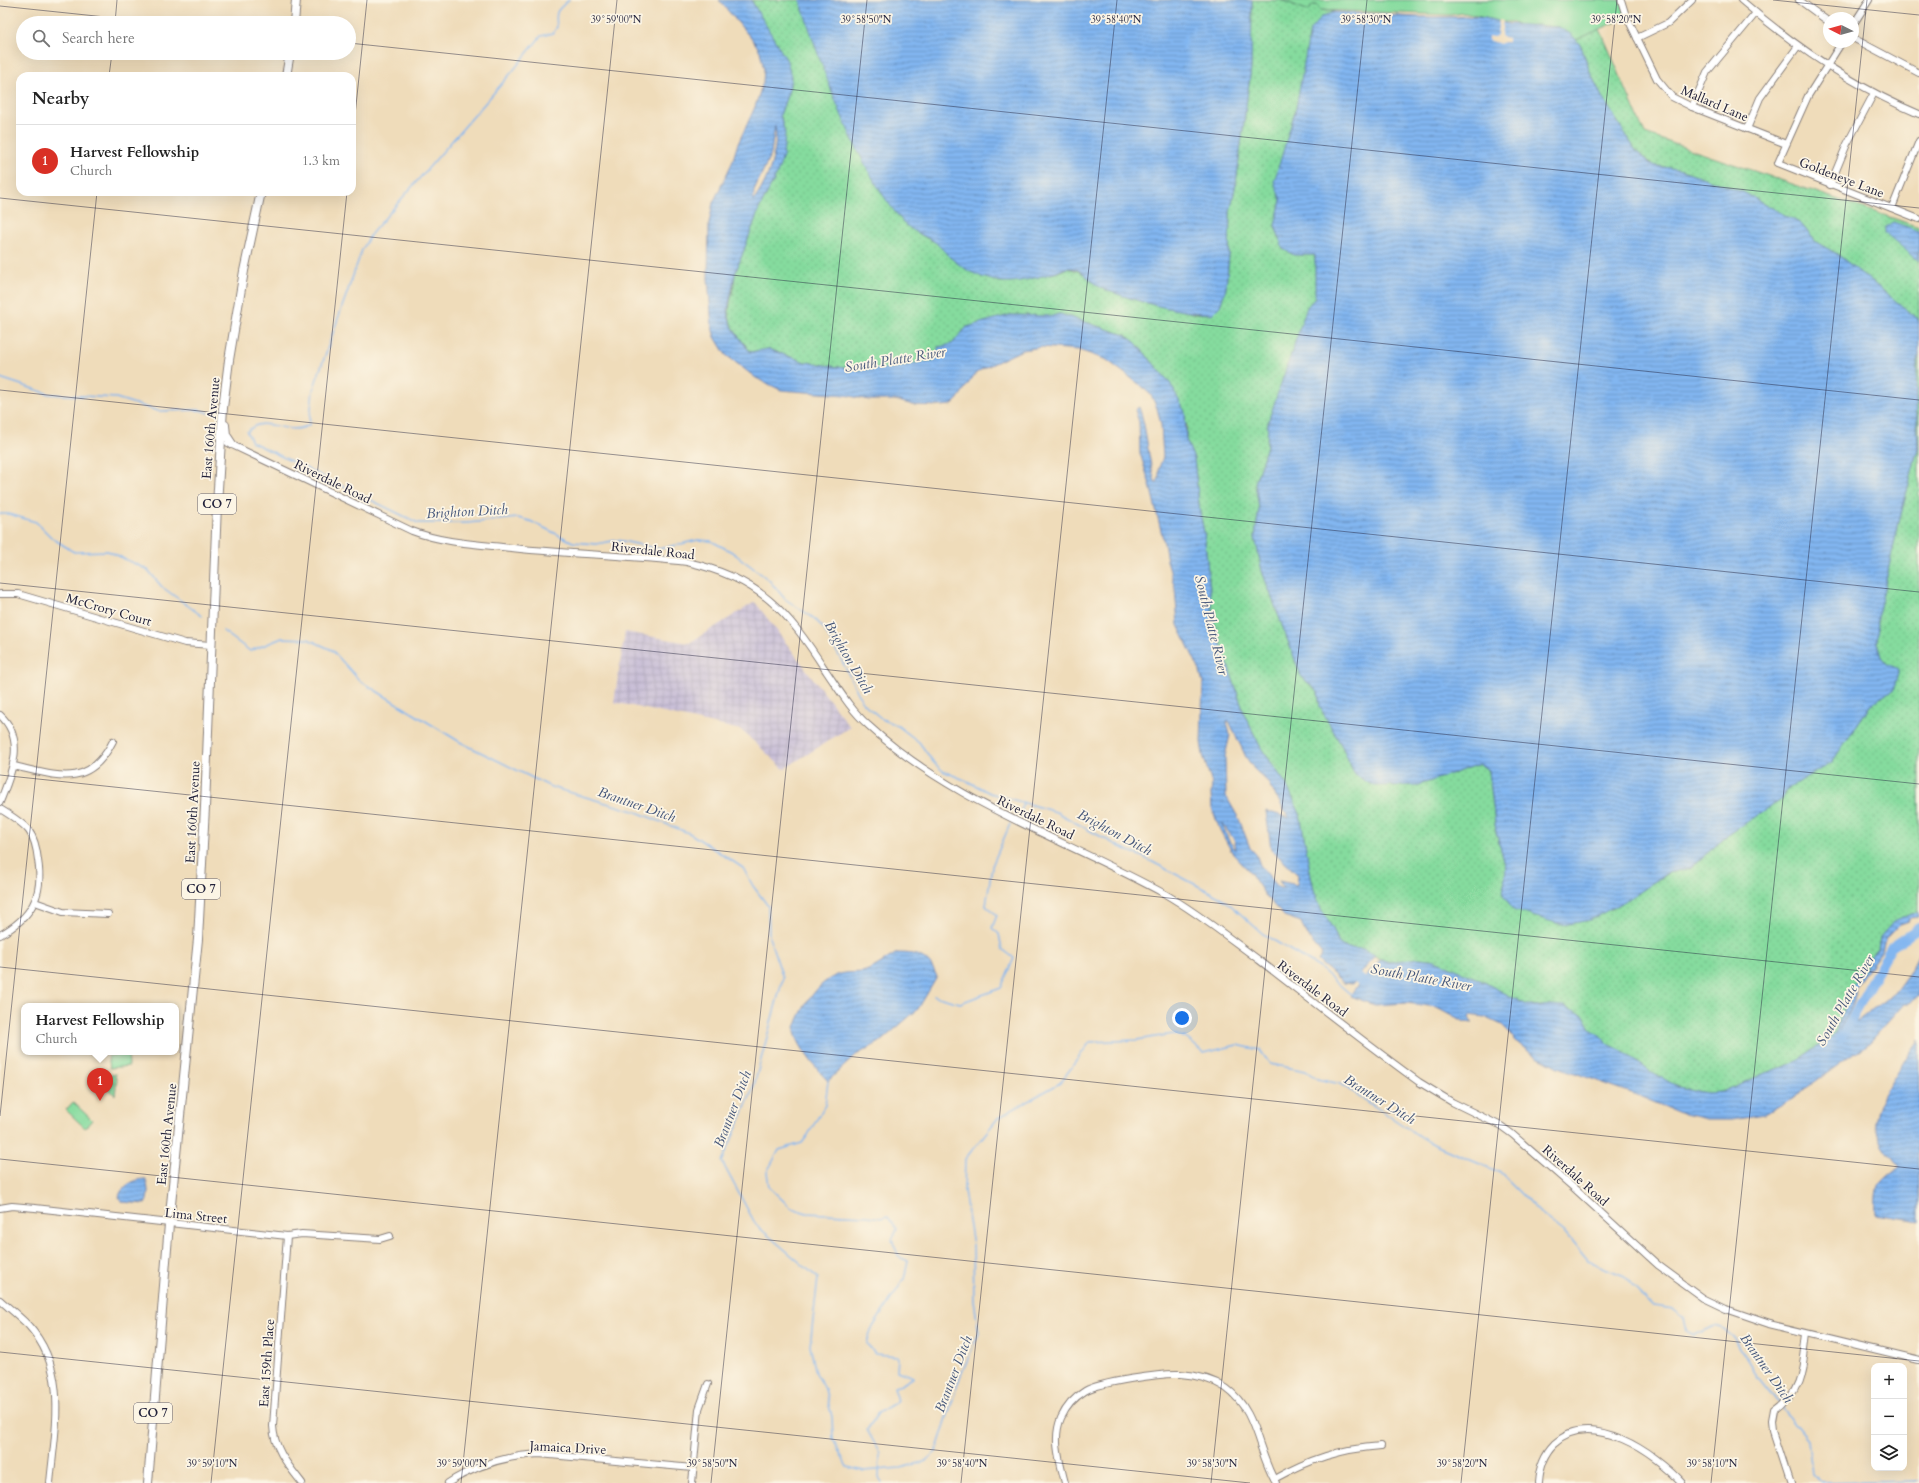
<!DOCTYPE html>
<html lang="en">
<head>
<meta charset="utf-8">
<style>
	:root { --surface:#fff; --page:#f2f2f2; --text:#222; --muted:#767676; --line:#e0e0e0; --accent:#d93025 }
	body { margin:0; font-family:Cardo,serif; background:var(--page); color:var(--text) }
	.controls { position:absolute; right:12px; bottom:12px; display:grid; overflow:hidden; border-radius:8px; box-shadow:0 4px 16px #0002 }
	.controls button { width:36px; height:36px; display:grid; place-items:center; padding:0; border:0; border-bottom:1px solid var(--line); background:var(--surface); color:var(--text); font:20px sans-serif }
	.compass { position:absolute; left:1823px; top:12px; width:36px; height:36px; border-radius:50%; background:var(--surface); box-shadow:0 4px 16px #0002; rotate:276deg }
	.you { position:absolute; left:1182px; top:1018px; width:14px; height:14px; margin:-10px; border:3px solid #fff; border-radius:50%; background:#1a73e8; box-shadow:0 0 0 6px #1a73e833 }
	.badge { display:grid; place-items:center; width:26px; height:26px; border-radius:50%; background:var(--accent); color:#fff; font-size:13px; font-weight:700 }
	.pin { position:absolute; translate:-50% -33px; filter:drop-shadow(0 1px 2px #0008) }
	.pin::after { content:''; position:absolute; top:21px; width:14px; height:12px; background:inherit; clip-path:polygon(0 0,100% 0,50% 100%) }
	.popup { position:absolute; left:21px; top:1003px; width:158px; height:52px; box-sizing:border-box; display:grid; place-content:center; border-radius:8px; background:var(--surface); filter:drop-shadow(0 1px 3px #0005); font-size:13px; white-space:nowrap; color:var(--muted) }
	.popup b { font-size:15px; color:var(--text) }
	.popup::after { content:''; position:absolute; left:50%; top:100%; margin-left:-8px; border:8px solid transparent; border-top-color:var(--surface) }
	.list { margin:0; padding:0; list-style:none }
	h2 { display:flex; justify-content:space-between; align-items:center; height:52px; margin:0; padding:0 16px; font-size:17px }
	h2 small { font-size:13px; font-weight:400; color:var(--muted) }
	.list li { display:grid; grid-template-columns:26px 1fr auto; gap:12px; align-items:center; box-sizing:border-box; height:72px; padding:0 16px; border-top:1px solid var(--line) }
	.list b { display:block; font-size:15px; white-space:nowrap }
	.list p { margin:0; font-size:13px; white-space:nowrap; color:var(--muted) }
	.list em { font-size:13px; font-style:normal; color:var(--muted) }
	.icon { flex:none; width:22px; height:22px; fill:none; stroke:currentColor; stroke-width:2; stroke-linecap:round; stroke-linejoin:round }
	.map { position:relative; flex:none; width:1919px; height:1483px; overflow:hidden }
	.search { position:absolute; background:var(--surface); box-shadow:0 4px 16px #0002; left:16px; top:16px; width:340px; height:44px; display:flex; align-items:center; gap:10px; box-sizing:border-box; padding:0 14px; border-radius:22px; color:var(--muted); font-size:15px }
	.panel { position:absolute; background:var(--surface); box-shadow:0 4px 16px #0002; left:16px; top:72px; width:340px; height:124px; border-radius:12px }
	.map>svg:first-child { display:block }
	.industrial { fill:url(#industrial-grid) }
	.grass { fill:url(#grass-dots); stroke:#547e6c }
	.park { fill:#85db9e; stroke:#547e6c }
	.water { fill:url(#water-rules); stroke:#526c96; fill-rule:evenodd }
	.pier { fill:#efdcba }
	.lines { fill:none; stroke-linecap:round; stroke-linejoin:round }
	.stream { stroke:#82b6f0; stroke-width:1.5 }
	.river { stroke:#82b6f0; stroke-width:10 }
	.minor-casing { stroke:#887f7a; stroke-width:8 }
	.major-casing { stroke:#887f7a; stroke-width:10 }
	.minor { stroke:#fff; stroke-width:6 }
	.major { stroke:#fff; stroke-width:8 }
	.ticks { fill:none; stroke:#22223b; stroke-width:1; stroke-opacity:0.45 }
	.labels { text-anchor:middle; stroke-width:3.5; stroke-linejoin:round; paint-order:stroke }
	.shield { fill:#fcf5e5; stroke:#63616e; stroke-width:1 }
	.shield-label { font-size:12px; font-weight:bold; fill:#22223b }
	.street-label { font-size:13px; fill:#22223b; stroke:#fcf5e5 }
	.water-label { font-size:14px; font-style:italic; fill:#44567a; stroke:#fcf5e5 }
	.ticks-label { font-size:10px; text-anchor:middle; fill:#22223b; stroke:#fcf5e5; stroke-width:3.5; stroke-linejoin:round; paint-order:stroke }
</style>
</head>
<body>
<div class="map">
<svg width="1919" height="1483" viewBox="0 0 1919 1483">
	<defs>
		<pattern id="industrial-grid" width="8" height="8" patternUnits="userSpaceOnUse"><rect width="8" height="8" fill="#c9bfd7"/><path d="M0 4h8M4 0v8" fill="none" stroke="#aca4b9"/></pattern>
		<pattern id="grass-dots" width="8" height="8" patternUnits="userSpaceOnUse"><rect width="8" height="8" fill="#85db9e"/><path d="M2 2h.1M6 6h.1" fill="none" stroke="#73bc89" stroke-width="1.8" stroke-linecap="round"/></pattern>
		<pattern id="water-rules" width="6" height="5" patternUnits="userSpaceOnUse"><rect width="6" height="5" fill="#82b6f0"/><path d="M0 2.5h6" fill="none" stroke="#6a94c4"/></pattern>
	</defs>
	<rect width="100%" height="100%" fill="#fcf5e5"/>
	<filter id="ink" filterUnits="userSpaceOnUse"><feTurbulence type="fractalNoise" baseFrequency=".025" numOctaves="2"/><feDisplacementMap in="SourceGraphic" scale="8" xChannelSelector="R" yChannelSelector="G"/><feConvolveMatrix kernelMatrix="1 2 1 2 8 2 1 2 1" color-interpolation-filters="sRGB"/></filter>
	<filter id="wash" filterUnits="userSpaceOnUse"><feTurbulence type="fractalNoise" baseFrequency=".012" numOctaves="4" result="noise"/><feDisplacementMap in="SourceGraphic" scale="16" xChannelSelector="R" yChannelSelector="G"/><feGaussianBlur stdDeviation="0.9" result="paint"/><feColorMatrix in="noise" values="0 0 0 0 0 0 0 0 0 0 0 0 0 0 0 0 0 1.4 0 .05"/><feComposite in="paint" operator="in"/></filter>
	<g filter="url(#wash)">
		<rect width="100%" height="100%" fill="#efdcba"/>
		<polygon class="industrial" points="755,602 850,727 784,769 741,730 614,702 625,632 689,643"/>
		<g class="grass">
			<path d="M751,0H800L830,86L853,138L885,197L921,235L935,242L953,260L999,282L1018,281L1055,273L1068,268L1084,273L1099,286L1142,302L1193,313L1211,314L1220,306L1226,288L1229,255L1230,212L1236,183L1251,68L1252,0H1282L1309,11L1312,5H1317L1320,10L1334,12L1321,17L1304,70L1296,108L1275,182L1281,200L1275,226L1283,249L1294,255H1315L1316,298L1268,422L1267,446L1255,483L1259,508L1255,537L1262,571L1301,676L1318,692L1320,707L1344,750L1355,775L1419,785L1480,764L1489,771L1496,832L1506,868L1503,894L1610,910L1668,873L1690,868L1728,835L1780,800L1789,788L1832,762L1871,704L1894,689L1887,664L1881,657L1877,643L1878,615L1899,522L1918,448L1916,396L1917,362L1919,354V912L1912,913L1894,922L1880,937L1878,948L1870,957L1865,969L1856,981L1850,986L1845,1002L1844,1011L1837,1025L1836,1032L1828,1040L1791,1064L1761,1075L1722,1092L1707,1093L1678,1087L1657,1075L1640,1065L1622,1050L1610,1045L1598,1035L1589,1027L1583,1015L1550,1005L1535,1007L1525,1004L1478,979L1435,960L1419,958L1389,962L1380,959L1363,949L1346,948L1339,944L1334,931L1321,909L1315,893L1311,877L1300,814L1286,784L1261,748L1245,716L1213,620L1204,532L1200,513L1194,459L1186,440L1187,426L1170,383L1135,342L1125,335L1060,314L1052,316L1010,315L967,327L952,344L945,347L934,361L921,362L895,368L858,370L805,362L768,349L750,352C747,348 746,345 743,342C719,313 733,306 735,274L759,209L777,174L783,125L780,115L789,90L791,77L786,61Z"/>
			<polygon points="1600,29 1645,134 1919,227 1919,322 1917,318 1837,254 1816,242 1801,224 1743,192 1682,170 1652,165 1636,151 1602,97 1590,72 1581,46 1576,40"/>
			<polygon points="116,1074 115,1077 117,1079 115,1095 97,1078"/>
		</g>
		<g class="park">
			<polygon points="1282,0 1621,0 1627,17 1576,40 1559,27 1537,25 1522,26 1513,22 1502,22 1464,13 1450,15 1320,10 1317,5 1312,5 1309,11"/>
			<polygon points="128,1053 129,1066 110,1068 108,1056"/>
			<polygon points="73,1102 92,1120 85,1128 66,1110"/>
		</g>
		<g class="water">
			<path d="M719,0H751L787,61L791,77L789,90L780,115L785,133L783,156L777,174L759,209L735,274L728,309L729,319L734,330L750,352L768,349L805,362L858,370L895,368L921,362L934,361L938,356V347L952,344L967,327L984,322L1010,315L1052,316L1060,314L1125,335L1135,342L1170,383L1185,412L1186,440L1194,459L1200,513L1204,532L1213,620L1245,716L1261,748L1286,784L1300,814L1311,877L1315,893L1321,909L1334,931L1339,944L1346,948L1363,949L1375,955L1353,984L1344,983L1318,961L1322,954L1307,936L1301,922L1284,916L1267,898L1250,872L1233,854L1220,830L1212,808L1211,794L1212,784L1203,755L1201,742L1203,683L1200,671L1178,625L1175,588L1167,561L1164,543L1150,485L1140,453L1139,422L1135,410L1139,407C1148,431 1147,459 1156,484L1159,478V468L1163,457L1161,425L1157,408L1151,395L1139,384L1107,360L1079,350L1042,347L1022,350L982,369L975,374L957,400L951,405L940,406L913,405L895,400H869L845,395L781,390L756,378L726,355L715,337L712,327L708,278L709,223L713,203L732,163L737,146L755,107L763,82L764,70L760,51L755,43ZM775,125C779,147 768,184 753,201L754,190L771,154ZM1229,721L1246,757L1254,769L1267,781L1289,818L1266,811L1271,849L1298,875L1297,885L1279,881L1284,888H1279L1260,865L1256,854L1250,848L1239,819L1226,796L1225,756L1230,735L1227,722ZM1222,823L1235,841L1236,850L1229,841Z"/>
			<path d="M800,0H1252L1251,68L1236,183L1230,212L1229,255L1226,288L1220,306L1212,314C1175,312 1138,302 1103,289C1091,284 1083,267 1068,268C1063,268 1058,272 1054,273C1037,277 1014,285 997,281C980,278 965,270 952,259C946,254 941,247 935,242C925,236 913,232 904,223C856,168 822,69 800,0Z"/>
			<polygon points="1334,12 1417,17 1457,17 1465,16 1485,18 1508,24 1559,27 1572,35 1581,46 1590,72 1602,97 1636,151 1651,165 1682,170 1743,192 1801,224 1816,242 1837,254 1917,318 1919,322 1919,354 1917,362 1916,396 1918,448 1899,522 1878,615 1877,643 1881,657 1887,664 1899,669 1894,689 1871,704 1832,762 1789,788 1780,800 1728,835 1690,868 1667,873 1630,898 1590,920 1563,925 1513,910 1503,894 1506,868 1496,832 1489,771 1480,764 1419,785 1374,786 1355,775 1344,750 1320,707 1318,692 1301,676 1262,571 1255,537 1259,508 1255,483 1267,446 1268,422 1307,307 1315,298 1315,255 1294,255 1283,249 1275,225 1281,200 1274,182 1296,108 1310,30 1321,17"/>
			<polygon points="1893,222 1919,231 1919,261 1885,233 1885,227"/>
			<path d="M1919,912V917L1909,918V921L1900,924L1885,939L1882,950L1855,988C1857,1002 1845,1017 1839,1031L1857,1021L1894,993L1911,970L1919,954V995L1910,1003H1905L1870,1042L1784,1104L1765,1115L1731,1120H1706L1685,1115L1629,1092L1558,1067L1528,1051L1514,1040L1513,1036L1502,1025L1485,1017L1469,1015L1470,1020L1473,1023L1465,1022L1437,1007L1406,1003L1375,1005L1350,996L1380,959L1389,962L1419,958L1435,960L1478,979L1525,1004L1535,1007L1550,1005L1565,1006L1583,1015L1589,1027L1610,1045L1622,1050L1640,1065L1678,1087L1707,1093L1722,1092L1761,1075L1791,1064L1828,1040L1836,1032L1837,1025L1844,1011L1845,1002L1850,986L1856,981L1865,969L1870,957L1878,948L1880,937L1895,920L1912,913Z"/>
			<path d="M897,953C918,953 929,956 937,977L918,1009L880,1042L856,1055L828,1081C819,1072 793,1041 795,1028C795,1025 798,1022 798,1020C806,1001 820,980 840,974C847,972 855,973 862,972C873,970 886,959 897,953Z"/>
			<path d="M1919,1040V1221L1876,1214C1875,1186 1877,1182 1900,1167C1890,1155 1878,1141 1875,1125C1871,1107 1908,1056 1919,1040Z"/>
			<path d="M145,1179C149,1185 149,1199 145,1204L123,1202L119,1197C121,1186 135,1179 145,1179Z"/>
		</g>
		<polygon class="pier" points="1499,20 1503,21 1501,35 1503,38 1508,39 1508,42 1503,42 1500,44 1489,40 1489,36 1494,37 1497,35"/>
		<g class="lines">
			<g class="stream">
				<polyline points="0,378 49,394 116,398 158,411 200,410 209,413"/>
				<polyline points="247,432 252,442 418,523 467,523 518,518 530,521 573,542 596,544 618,540 659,549 698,540 711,541 732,552 769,580 785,599 815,619 824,629 843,663 863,703 882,719 898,726 919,742 934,763 943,771 967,781 990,793 1056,812 1120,847 1143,857 1225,900 1263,934 1320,968 1349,993 1352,994"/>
				<path d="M247,432C264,412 286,438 309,425L313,390L362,250L371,234L512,72L541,36L553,33L557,27C555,11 556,11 569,0"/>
				<polyline points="0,514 9,514 36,522 52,538 74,552 108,551 148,570 162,587 202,616"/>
				<polyline points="223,631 250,651 282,638 308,639 332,650 360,681 460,742 551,787 634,811 691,834 743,868 753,886 768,906 769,937 783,978 753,1089 722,1162 756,1225 818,1278 810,1346 816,1373 825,1389 832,1417 833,1439 847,1467 864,1471 900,1468 924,1462 936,1452 960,1377 979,1333 974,1301 973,1245 964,1191 965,1159 998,1118 1060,1083 1090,1042 1137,1040 1173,1034 1186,1038 1204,1053 1237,1045 1260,1050 1270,1064 1306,1071 1317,1079 1341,1084 1428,1142 1499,1172 1542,1215 1566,1234 1588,1261 1622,1275 1654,1307 1673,1310 1683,1318 1686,1331 1694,1335 1714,1326 1724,1329 1735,1339 1757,1376 1780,1405"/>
				<polyline points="1021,814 1023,802"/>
				<polyline points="934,996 960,1003 1001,988 1014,958 1002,949 999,934 992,928 997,915 986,906 992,866 1010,824"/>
				<polyline points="828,1081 825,1105 808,1135 802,1143 779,1150 767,1172 769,1187 791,1208 807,1213 867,1216 881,1218 887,1216 897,1229 892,1240 899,1257 908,1261 904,1279 871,1330 867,1344 875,1354 898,1356 897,1371 914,1377 901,1385 894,1387 898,1401 878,1413 867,1430 880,1453 879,1477 882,1483"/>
				<polyline points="1782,1408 1808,1440 1812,1474 1821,1483 1919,1481"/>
			</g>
			<g class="river">
				<polyline points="1347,969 1363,982 1375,984"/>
				<polyline points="1841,1038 1891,947 1919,928"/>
			</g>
		</g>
	</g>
	<g filter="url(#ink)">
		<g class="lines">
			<g class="minor-casing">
				<g id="minor">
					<polyline points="1621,0 1625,13 1657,79 1672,97 1692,107 1786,144"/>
					<path d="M1741,0C1795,47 1853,86 1919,114"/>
					<polyline points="1799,0 1829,22"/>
					<polyline points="1853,25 1869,0"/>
					<polyline points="1637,38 1668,23 1692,0"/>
					<polyline points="1853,38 1919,73"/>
					<polyline points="1842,42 1808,96 1778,163 1919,219"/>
					<polyline points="1692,107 1707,72 1756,13"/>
					<polyline points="1747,129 1760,98 1798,46"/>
					<polyline points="1830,185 1847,144 1874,93"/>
					<polyline points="1892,208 1919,141"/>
					<path d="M228,443L412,531C441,542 472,544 502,547C563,554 626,555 687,562C759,578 788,611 826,671C839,690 851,710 868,725C951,802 1067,840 1165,894C1198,913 1229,938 1259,960C1312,1001 1365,1043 1419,1082L1452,1102L1501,1126L1512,1134L1575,1189L1658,1265L1703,1298L1726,1309L1770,1324L1919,1360"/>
					<polyline points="0,594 18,594 185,643 211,645"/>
					<path d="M0,715C27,740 11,774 0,802"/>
					<path d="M14,766C58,776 89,789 113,741"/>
					<path d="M0,809C10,815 22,822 29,831C35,839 37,851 38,860C44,896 31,918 0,935"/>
					<polyline points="35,902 63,912 108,914"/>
					<polyline points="0,1208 12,1206 35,1208 287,1236 302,1234 380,1239 390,1236"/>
					<path d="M287,1236L273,1426C274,1449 288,1465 302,1483"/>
					<path d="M0,1300C9,1308 19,1316 28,1325C69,1370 55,1428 50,1483"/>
					<path d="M1274,1479C1310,1459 1340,1449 1381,1446"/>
					<path d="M448,1483C476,1465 505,1456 539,1454L693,1468"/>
					<polyline points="692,1483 699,1409 708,1384"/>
					<path d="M1065,1483C1060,1462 1052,1439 1061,1418C1066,1407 1075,1397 1085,1391C1100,1382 1162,1373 1180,1374C1196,1375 1212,1379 1226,1388C1258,1411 1257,1452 1276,1483"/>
					<path d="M1538,1483C1539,1468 1543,1455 1554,1444C1591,1409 1655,1453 1682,1483"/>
					<path d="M1791,1483L1774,1431L1773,1422L1775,1411C1803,1391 1803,1365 1807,1334"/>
				</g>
			</g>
			<g class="major-casing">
				<g id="major">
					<polyline points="294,23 296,0"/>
					<polyline points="286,76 290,53"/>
					<polyline points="225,425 226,435 232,444"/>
					<polyline points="148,1483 169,1224 198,939 205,807 217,505 223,408 229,360 244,271 261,192"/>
				</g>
			</g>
			<use href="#minor" class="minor"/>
			<use href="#major" class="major"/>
		</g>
	</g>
	<path class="ticks" d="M1773,0L1919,15M0,6L163,23M115,23L117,0M349,43L1919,208M109,76L112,53M352,144L367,0M0,198L1919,400M0,390L1919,592M0,583L1919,784M0,775L1919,977M0,967L1919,1169M0,1116L97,192M0,1159L1919,1361M0,1352L1250,1483M211,1483L347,192M461,1483L617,0M711,1483L867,0M961,1483L1117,0M1211,1483L1367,0M1461,1483L1617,0M1711,1483L1867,0"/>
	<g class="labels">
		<g class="shield">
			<rect x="198" y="494" width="38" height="20" rx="3"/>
			<rect x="182" y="879" width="38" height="20" rx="3"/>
			<rect x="134" y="1403" width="38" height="20" rx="3"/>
		</g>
		<g class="shield-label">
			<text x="217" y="508">CO 7</text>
			<text x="201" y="893">CO 7</text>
			<text x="153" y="1417">CO 7</text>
		</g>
		<g class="street-label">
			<text transform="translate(1715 103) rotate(23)" y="5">Mallard Lane</text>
			<text transform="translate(1842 177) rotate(21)" y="5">Goldeneye Lane</text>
			<text transform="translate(210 428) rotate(-85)" y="5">East 160th Avenue</text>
			<text transform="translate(333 481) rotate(26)" y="5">Riverdale Road</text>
			<text transform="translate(653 550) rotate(6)" y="5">Riverdale Road</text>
			<text transform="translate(109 609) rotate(16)" y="5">McCrory Court</text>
			<text transform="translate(192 812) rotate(-87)" y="5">East 160th Avenue</text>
			<text transform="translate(1036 817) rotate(26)" y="5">Riverdale Road</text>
			<text transform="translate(1313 988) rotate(37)" y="5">Riverdale Road</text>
			<text transform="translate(166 1134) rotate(-84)" y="5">East 160th Avenue</text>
			<text transform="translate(1576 1175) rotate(42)" y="5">Riverdale Road</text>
			<text transform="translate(196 1215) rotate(6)" y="5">Lima Street</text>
			<text transform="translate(266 1363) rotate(-86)" y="5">East 159th Place</text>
			<text transform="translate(568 1447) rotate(3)" y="5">Jamaica Drive</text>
		</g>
		<g class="water-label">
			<text transform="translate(895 359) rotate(-9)" y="5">South Platte River</text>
			<text transform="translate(467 511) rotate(-3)" y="5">Brighton Ditch</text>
			<text transform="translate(1212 625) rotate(76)" y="5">South Platte River</text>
			<text transform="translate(849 657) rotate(60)" y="5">Brighton Ditch</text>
			<text transform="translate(637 804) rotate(19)" y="5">Brantner Ditch</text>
			<text transform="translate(1115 832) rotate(28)" y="5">Brighton Ditch</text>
			<text transform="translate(1421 977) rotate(10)" y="5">South Platte River</text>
			<text transform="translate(1845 1000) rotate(-60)" y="5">South Platte River</text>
			<text transform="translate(1380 1099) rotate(32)" y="5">Brantner Ditch</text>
			<text transform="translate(732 1109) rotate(-69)" y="5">Brantner Ditch</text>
			<text transform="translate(1767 1368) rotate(55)" y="5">Brantner Ditch</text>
			<text transform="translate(953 1374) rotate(-69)" y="5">Brantner Ditch</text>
		</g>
	</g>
	<g class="ticks-label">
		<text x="616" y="23">39°59'00"N</text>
		<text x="866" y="23">39°58'50"N</text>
		<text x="1116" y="23">39°58'40"N</text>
		<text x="1366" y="23">39°58'30"N</text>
		<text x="1616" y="23">39°58'20"N</text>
		<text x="212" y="1467">39°59'10"N</text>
		<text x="462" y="1467">39°59'00"N</text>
		<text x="712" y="1467">39°58'50"N</text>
		<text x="962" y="1467">39°58'40"N</text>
		<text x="1212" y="1467">39°58'30"N</text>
		<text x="1462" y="1467">39°58'20"N</text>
		<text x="1712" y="1467">39°58'10"N</text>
	</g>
</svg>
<div class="controls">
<button>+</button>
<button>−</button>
<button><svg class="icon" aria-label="layers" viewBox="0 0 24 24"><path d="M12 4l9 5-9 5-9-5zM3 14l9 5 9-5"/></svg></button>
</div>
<svg class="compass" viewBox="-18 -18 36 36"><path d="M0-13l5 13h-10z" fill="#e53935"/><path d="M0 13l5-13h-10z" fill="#767676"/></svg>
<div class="you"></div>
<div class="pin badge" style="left:100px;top:1101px">1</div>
<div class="popup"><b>Harvest Fellowship</b>Church</div>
<div class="search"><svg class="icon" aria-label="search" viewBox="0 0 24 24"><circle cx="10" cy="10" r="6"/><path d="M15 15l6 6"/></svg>Search here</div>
<section class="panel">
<h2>Nearby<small></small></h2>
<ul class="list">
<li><span class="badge">1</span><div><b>Harvest Fellowship</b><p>Church</p></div><em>1.3 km</em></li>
</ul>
</section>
</div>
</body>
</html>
